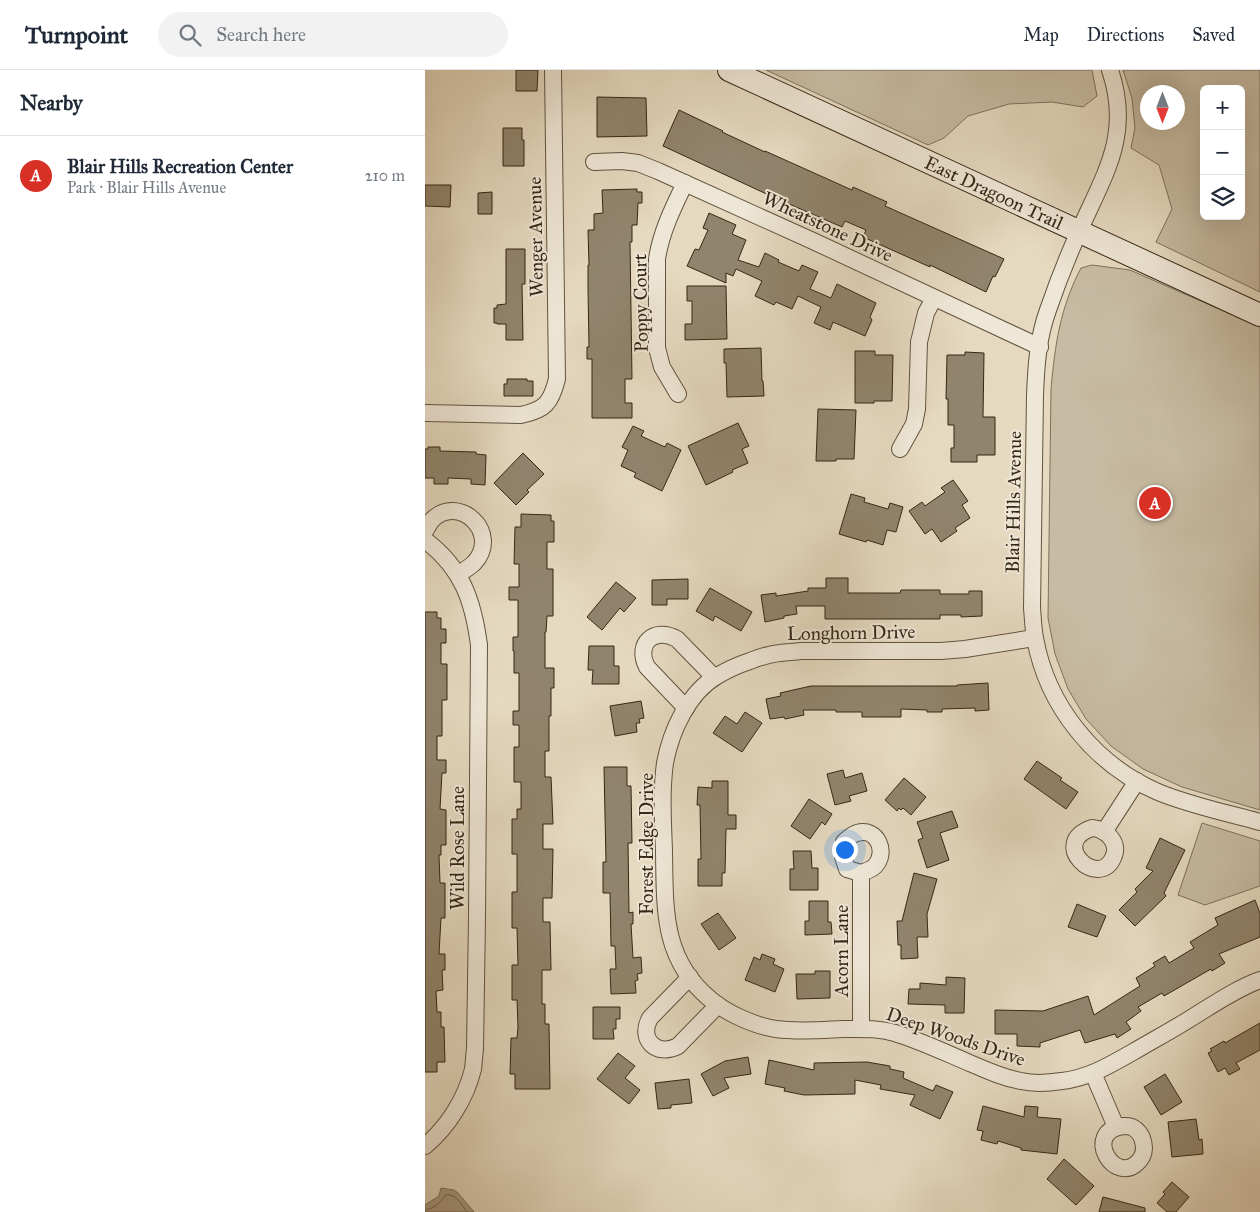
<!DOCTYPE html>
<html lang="en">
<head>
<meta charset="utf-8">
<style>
	:root { --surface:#fff; --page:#f2f2f3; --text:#1f2937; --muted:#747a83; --line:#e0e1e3; --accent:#d93025 }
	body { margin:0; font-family:"IM FELL Great Primer",serif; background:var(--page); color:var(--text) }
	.controls { position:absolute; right:15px; top:15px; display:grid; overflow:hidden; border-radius:8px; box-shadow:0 5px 20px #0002 }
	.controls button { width:45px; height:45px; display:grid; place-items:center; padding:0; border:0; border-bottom:1px solid var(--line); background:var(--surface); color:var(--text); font:25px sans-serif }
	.compass { position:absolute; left:715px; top:15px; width:45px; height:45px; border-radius:50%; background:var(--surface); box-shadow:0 5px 20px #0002; rotate:180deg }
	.you { position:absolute; left:419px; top:779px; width:18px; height:18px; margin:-12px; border:4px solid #fff; border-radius:50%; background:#1a73e8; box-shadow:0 0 0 8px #1a73e833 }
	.badge { display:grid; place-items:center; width:32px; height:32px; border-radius:50%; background:var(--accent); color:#fff; font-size:16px; font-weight:700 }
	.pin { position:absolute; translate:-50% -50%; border:2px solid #fff; box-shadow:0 1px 5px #0006 }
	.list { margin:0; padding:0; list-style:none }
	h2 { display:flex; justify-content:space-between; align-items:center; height:65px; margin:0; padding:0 20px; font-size:21px }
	h2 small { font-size:16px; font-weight:400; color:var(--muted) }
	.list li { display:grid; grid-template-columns:32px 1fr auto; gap:15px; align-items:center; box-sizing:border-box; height:80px; padding:0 20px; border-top:1px solid var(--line) }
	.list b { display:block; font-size:19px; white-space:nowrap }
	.list p { margin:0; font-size:16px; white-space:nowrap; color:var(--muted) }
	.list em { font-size:16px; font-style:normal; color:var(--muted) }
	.icon { flex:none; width:28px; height:28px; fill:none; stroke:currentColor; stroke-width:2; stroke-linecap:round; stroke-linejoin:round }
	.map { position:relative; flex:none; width:835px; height:1142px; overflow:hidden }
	header { display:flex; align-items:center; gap:30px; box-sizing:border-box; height:70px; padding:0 25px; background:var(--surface); border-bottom:1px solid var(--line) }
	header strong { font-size:24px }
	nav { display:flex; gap:28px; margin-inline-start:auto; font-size:18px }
	.search { width:350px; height:45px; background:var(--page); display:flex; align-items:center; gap:12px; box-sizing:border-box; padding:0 18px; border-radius:28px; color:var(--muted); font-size:19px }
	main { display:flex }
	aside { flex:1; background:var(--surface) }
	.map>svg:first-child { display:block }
	.green { fill:#c7bba3; stroke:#7e715c; fill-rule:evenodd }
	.water { fill:#a99c86; stroke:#7b6d58 }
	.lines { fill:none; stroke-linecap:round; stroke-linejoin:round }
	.shore { stroke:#6f624d; stroke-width:1 }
	.building { fill:#91846d; stroke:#352714 }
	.street-casing { stroke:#61543f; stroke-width:18 }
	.secondary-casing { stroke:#352714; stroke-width:24 }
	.street { stroke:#eee6d6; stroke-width:16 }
	.secondary { stroke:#eee6d6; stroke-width:22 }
	.labels { text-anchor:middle; stroke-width:4; stroke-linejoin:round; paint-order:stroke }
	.street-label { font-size:19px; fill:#352714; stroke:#eee6d6 }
</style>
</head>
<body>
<header>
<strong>Turnpoint</strong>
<div class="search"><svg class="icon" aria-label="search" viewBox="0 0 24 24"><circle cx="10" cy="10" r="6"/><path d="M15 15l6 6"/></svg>Search here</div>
<nav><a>Map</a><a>Directions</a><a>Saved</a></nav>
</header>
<main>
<aside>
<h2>Nearby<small></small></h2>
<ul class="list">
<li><span class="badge">A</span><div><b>Blair Hills Recreation Center</b><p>Park · Blair Hills Avenue</p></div><em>210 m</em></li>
</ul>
</aside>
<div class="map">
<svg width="835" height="1142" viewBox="0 0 835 1142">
	<rect width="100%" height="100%" fill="#e5d9c0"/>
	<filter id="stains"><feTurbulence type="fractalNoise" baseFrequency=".004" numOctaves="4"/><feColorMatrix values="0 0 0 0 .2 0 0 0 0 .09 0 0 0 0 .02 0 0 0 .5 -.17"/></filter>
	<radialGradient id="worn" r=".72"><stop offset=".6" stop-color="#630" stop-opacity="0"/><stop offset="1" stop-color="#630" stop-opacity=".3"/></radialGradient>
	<g class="green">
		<polygon points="341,0 667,0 672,26 658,37 627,32 584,34 543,46 519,68 503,75"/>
		<path d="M698,0H835V222L731,172L747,139L734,95L706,78L710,58L707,28ZM779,19H816V146H779ZM752,22V52H722V22Z"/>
		<path d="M667,195L705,200L835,257V740L757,717L718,699L686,676L661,649L643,619L630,584L623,548L626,319C630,275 635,238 656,198Z"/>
		<polygon points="777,753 835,771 835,816 780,835 753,825"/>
	</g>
	<polygon class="water" points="16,1118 29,1120 33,1123 49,1142 0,1142 0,1135 14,1126"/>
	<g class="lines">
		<path class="shore" d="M0,1140C8,1139 17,1132 20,1125C31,1123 36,1134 42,1142"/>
	</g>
	<g class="building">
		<polygon points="91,0 113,0 112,21 91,21"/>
		<polygon points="172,27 221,28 222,66 172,67"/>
		<polygon points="254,40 298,61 297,62 340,82 340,81 427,120 428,117 462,132 460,136 579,189 570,207 568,206 561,222 505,195 505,197 438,167 441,160 420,151 417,157 348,127 238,76"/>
		<polygon points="78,58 97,58 97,70 99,70 99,96 78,96"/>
		<polygon points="0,115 26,115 25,137 0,136"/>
		<polygon points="212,119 212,122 217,122 217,133 213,133 212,155 207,155 207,172 205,172 207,309 200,309 200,333 207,333 207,348 167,348 167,289 162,289 162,277 164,277 163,218 163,195 164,195 163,160 169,160 169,144 178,143 177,120"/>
		<polygon points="67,122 67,144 53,144 53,123"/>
		<polygon points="284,143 311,155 307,164 321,170 313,190 334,197 340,183 354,190 353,192 374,201 377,195 393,202 385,219 406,228 412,214 451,233 445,247 447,250 440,266 408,252 405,260 389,253 396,237 373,226 367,239 351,232 349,235 330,226 337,211 311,199 308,206 301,203 301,213 262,196 270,179 274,180 283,160 278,158"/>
		<polygon points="81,179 100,179 100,214 97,214 98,270 81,270 81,254 72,254 72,253 69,253 69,238 72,238 72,235 81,234"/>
		<polygon points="262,216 301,216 302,269 260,270 260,254 267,254 267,231 262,231"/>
		<polygon points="336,278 337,311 338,311 339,326 302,327 301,293 299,293 299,279"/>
		<polygon points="430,281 450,281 450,285 468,285 467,331 449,331 449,333 430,333"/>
		<polygon points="540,282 559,283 558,347 570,347 570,385 552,385 552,392 526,392 526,378 529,378 529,355 523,355 523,329 521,329 522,285 540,285"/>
		<polygon points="82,309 102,309 102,311 108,311 108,326 79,326 79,314 82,314"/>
		<polygon points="393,339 431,340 429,389 411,389 411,391 391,391"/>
		<polygon points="313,353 324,376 317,379 323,393 307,400 308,402 281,415 263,376"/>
		<polygon points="208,356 219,361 216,366 240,377 242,373 256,380 237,421 209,407 211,403 196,396 203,380 197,377"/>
		<polygon points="3,377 15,377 15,381 51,382 51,384 61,385 60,415 46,414 46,409 23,408 23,414 9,414 9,408 0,408 0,379 3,379"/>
		<polygon points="98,383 119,404 102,420 104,422 91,435 69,413"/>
		<polygon points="528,410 543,431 537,435 545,448 530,458 532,461 516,472 507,459 500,464 484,441 497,432 500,436 520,422 516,418"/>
		<polygon points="426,424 440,428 439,432 463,439 465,433 478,437 471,462 462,460 458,475 442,470 441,472 414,464"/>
		<polygon points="96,444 126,445 126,451 129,451 129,472 122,472 122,499 128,499 128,546 122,546 121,562 120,562 120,598 129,598 129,618 126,618 126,646 124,646 124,681 120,681 120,707 126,707 128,754 118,754 118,779 128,779 127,828 118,828 118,852 125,852 126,900 117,900 117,934 120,934 120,954 124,954 125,1019 90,1019 90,1004 85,1004 86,968 92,968 93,957 92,930 87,930 87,895 93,895 92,858 87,858 87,822 92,822 92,784 87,784 87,749 92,749 92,739 96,739 96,712 89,712 89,677 94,677 94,655 88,655 88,641 94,641 94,603 89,603 89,581 88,581 88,567 93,567 93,530 84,530 84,517 94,517 94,494 89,494 90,457 96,457"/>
		<polygon points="401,508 423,508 423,523 475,523 476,520 515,520 515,524 544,524 544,521 557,521 557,546 536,547 536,545 515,545 515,549 400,549 400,536 371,536 372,544 359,546 359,548 340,552 336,525 351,523 351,526 383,521 383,518 401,518"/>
		<polygon points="263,509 263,529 242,529 242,535 227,535 227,510"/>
		<polygon points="191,512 211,528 199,542 195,538 177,560 162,547"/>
		<polygon points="285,518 327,542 316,561 290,546 288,551 271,541"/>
		<polygon points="0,542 12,542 12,548 16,548 16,559 21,559 21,573 16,573 16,594 22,594 22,630 17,630 17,666 12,666 12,690 21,690 21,703 17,703 15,739 21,740 21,775 16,775 16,785 14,785 15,813 20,813 20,848 16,848 14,884 20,884 20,900 17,900 18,920 11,921 12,942 16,942 16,957 19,957 20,992 12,992 12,1002 0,1002"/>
		<polygon points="164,576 189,576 189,596 194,596 194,614 167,614 168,600 163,600"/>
		<polygon points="563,613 564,640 550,641 550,638 517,639 517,642 502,642 502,640 476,639 476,647 437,647 437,642 411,642 411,640 378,640 379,645 360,649 359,647 345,649 341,629 356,626 355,623 386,616 532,616 532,615"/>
		<polygon points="216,631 219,648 214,649 215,653 211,653 212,662 190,666 185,636"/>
		<polygon points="320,642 337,653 317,682 288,663 300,646 312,654"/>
		<polygon points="612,691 637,708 635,710 653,722 641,739 599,709"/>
		<polygon points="179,697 202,697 202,716 206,716 207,773 203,773 204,843 208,842 208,854 206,854 208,888 216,887 217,903 212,904 213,910 210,911 211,923 186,924 185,899 191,899 190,876 186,876 185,823 178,823 178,792 181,792"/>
		<polygon points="418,700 420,708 437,703 442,721 424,726 426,731 410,735 402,704"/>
		<polygon points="479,708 501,727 486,745 478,738 476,740 474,738 472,741 460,730"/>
		<polygon points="287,711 303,711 303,745 311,745 311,759 301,759 300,803 297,803 297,816 273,816 273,789 276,789 275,735 272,735 273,717 287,718"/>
		<polygon points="384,729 407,744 400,755 397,752 385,769 366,756"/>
		<polygon points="527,741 533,757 515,763 524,790 502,798 493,770 498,768 492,752"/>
		<polygon points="735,768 760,780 739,823 741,826 710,856 694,840 712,822 710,819 728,801 721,798"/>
		<polygon points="368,781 386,781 387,798 393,798 393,820 365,820 365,799 369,799"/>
		<polygon points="489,803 512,809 502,844 503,867 492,867 493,888 476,889 476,875 473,875 472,851 477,851"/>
		<polygon points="830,830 835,843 835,867 794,884 800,893 787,901 786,899 739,926 737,923 713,937 716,941 701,952 706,959 692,968 690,964 660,973 655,960 615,973 615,977 592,976 592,964 570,964 570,940 618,941 663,926 669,945 715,916 711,908 730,896 728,893 740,886 744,893 769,878 765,872 793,855 790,848"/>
		<polygon points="384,831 403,831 403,852 406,852 407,864 380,865 380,851 384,851"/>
		<polygon points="652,834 681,846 672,867 643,857"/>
		<polygon points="293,843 311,868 294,880 276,854"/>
		<polygon points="337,884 350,889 348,894 359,899 350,922 320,910 329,887 335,890"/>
		<polygon points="390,901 405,901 405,928 372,929 371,904 390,904"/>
		<polygon points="521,907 540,908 539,943 520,943 520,935 483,934 484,919 495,919 495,913 521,915"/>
		<polygon points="168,937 195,937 195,949 191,949 191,959 188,959 189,969 168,969"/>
		<polygon points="835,953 835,980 811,993 815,999 804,1005 800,998 793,1002 783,983 787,981 785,979 799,971 800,973"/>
		<polygon points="193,983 210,996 200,1008 215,1020 204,1034 172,1009"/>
		<polygon points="323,987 326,1004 299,1008 304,1018 288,1026 276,1004 300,991"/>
		<polygon points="344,990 389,1000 389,993 442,992 465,996 465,999 479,1002 478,1008 508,1021 511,1015 528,1022 515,1049 485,1035 490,1025 455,1019 456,1015 430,1010 430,1024 379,1025 359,1021 360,1018 340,1014"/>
		<polygon points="740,1004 757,1032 736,1045 719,1017"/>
		<polygon points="264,1009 267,1033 246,1035 246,1038 233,1039 230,1013"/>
		<polygon points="558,1036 599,1047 600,1036 613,1037 612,1047 636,1049 632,1084 596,1080 596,1078 573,1071 572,1074 556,1070 558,1061 552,1060"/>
		<polygon points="771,1049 774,1070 777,1069 778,1084 747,1087 743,1052"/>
		<polygon points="639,1089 669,1116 651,1135 622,1109"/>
		<polygon points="747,1112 764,1127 751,1142 742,1142 732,1133 740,1124 738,1122"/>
		<polygon points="678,1127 720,1138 720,1142 674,1142"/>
	</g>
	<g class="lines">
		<g class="street-casing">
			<g id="street">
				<path d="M685,0C706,62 682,100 657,155C644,183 633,211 623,240C613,267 611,297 610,326L607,538C608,548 608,558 610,568C622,636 670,695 733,722C764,735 802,743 835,752"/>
				<polyline points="169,92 197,91 213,93 233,101 388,171 615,277"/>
				<path d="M253,324L237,297L232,278V189C236,162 248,138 260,113"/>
				<path d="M0,343L96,345C120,340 126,333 132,309L128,0"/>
				<polyline points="475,379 489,354 492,339 494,272 501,243 509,228"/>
				<path d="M0,461C2,458 4,454 6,451C33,422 77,463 49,493C45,497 38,501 33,505"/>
				<path d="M0,470C37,498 48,530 54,575L52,847L50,979C49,985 49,992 48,999C41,1028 23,1057 0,1076"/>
				<path d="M609,568L540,579L516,581H376C369,582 362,582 355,583C344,584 335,587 325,591C313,595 302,600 292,606C263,623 246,661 240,693C236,722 238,752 239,781C240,839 237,889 285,929C301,943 330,956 351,959C373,962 396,960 418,959C436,959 453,958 470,963C496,971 521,983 547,994C563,1001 579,1008 596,1011C609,1014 624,1013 637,1011C664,1008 685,995 708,982C730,969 751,958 771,945C792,932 813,918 835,910"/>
				<path d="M261,638L222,597C210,574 229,556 252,569L289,607"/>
				<path d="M667,758C682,759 695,773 688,788C673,820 623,773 667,758Z"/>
				<polyline points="679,762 712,711"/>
				<path d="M436,803L422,799L418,787L419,772C423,769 427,764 432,763C452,757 463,782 450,796C446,800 441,801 436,803V959"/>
				<path d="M265,907L225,948C213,970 232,987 253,976L293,935"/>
				<polyline points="668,1003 691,1057"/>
				<path d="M699,1056C702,1056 704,1056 707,1057C719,1063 723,1081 714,1091C690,1118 656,1061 699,1056Z"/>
			</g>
		</g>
		<g class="secondary-casing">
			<g id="secondary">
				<path id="s1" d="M304,0L835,245"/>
			</g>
		</g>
		<use href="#street" class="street"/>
		<use href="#secondary" class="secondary"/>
	</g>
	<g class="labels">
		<g class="street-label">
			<text dy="7" stroke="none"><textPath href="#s1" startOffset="292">East Dragoon Trail</textPath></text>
			<text transform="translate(403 156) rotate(25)" y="7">Wheatstone Drive</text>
			<text transform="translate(110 167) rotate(-91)" y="7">Wenger Avenue</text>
			<text transform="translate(215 233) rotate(-91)" y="7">Poppy Court</text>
			<text transform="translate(588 432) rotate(-89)" y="7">Blair Hills Avenue</text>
			<text transform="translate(426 562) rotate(-1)" y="7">Longhorn Drive</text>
			<text transform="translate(221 774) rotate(-90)" y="7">Forest Edge Drive</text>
			<text transform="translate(32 778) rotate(-90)" y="7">Wild Rose Lane</text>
			<text transform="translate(416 881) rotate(-90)" y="7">Acorn Lane</text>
			<text transform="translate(531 966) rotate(19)" y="7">Deep Woods Drive</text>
		</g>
	</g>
	<rect width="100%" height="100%" filter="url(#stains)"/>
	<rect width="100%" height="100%" fill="url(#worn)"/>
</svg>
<div class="controls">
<button>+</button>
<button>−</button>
<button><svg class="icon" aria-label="layers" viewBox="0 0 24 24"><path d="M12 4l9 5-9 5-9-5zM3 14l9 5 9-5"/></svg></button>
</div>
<svg class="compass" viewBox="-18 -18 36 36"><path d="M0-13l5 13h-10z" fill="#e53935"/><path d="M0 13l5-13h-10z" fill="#747a83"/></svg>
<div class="you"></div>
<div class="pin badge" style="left:730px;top:433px">A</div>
</div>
</main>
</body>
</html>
